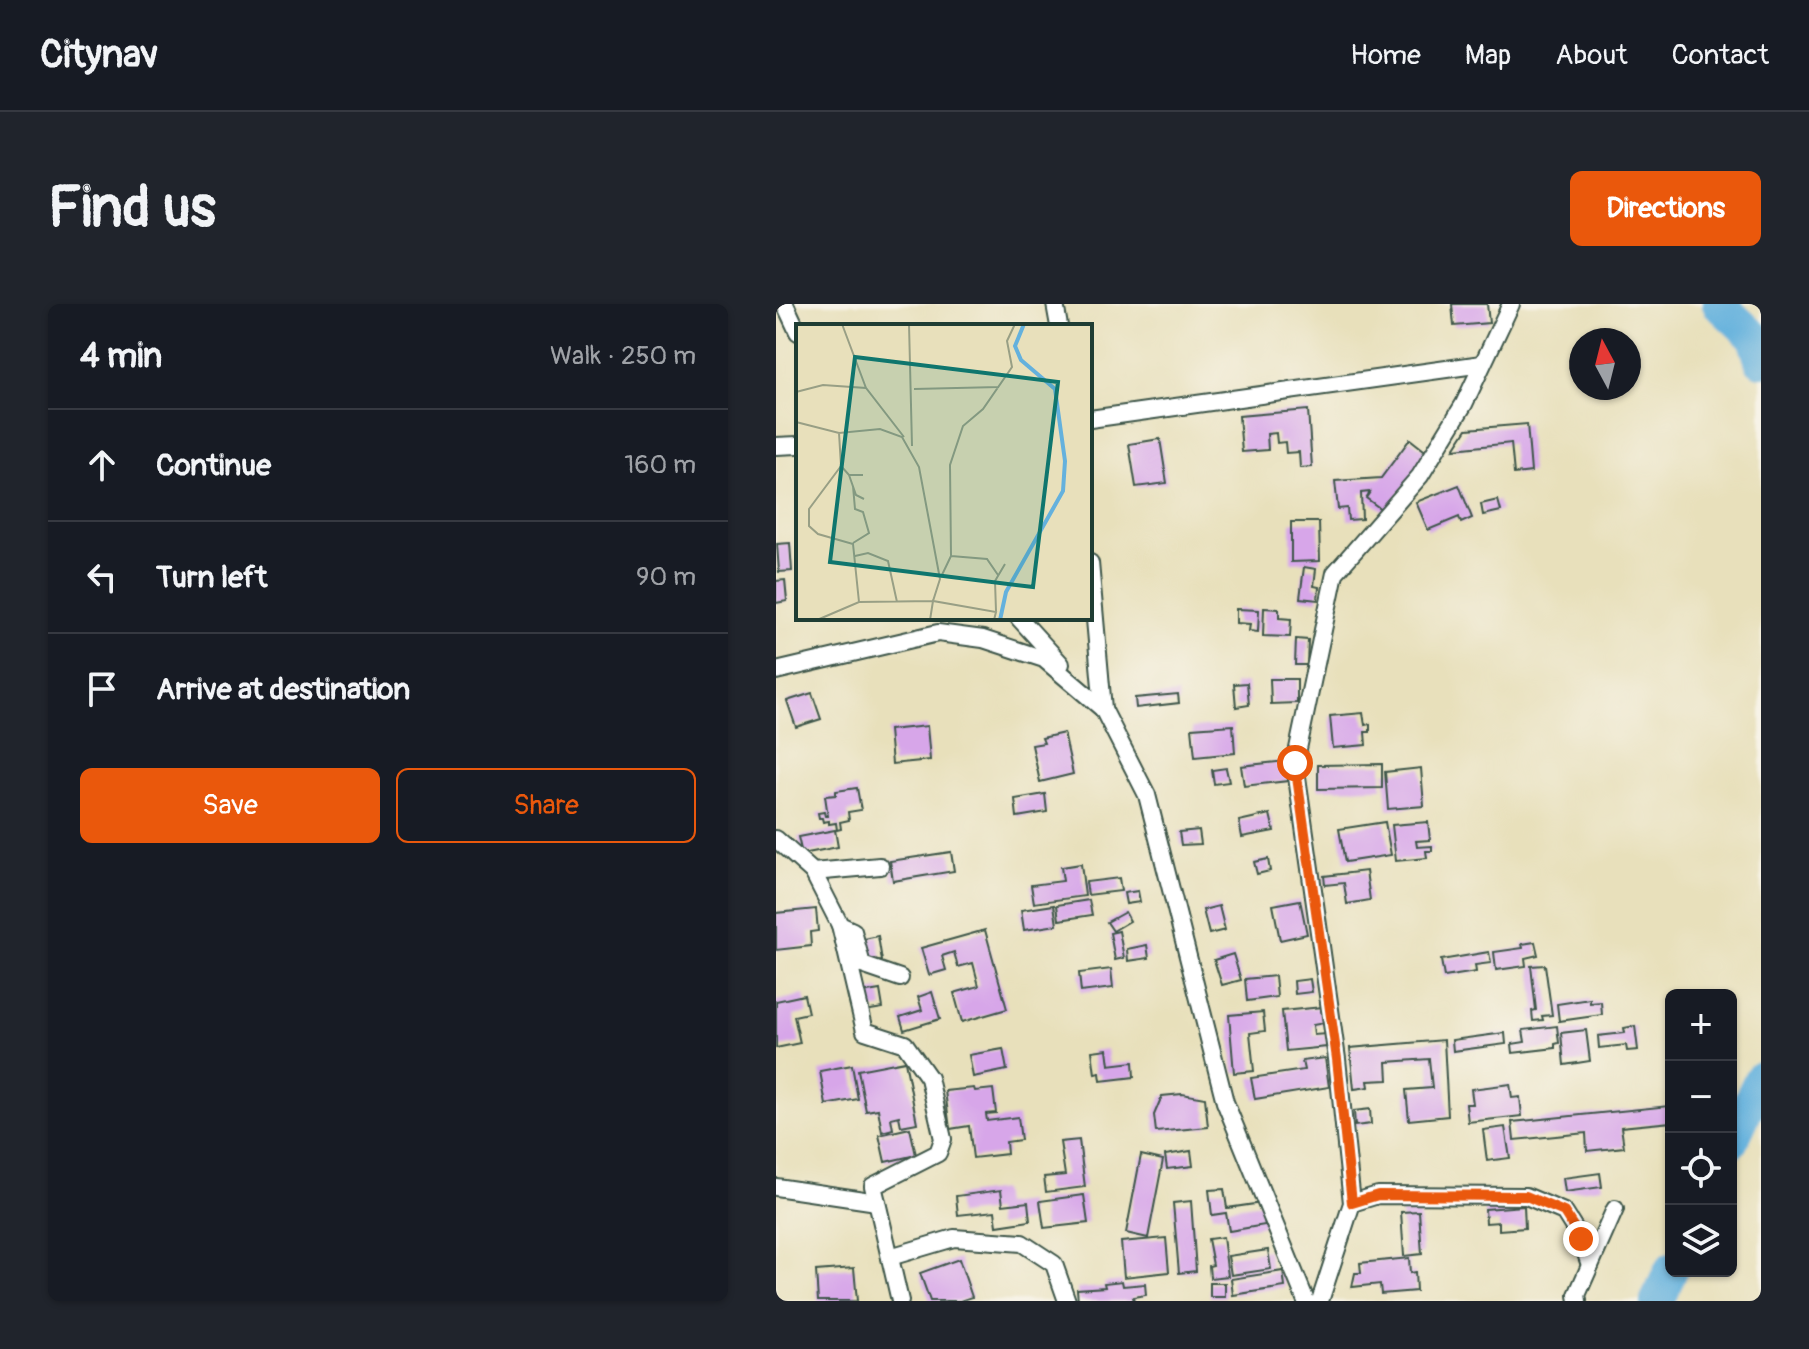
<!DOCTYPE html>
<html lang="en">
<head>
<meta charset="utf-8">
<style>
	:root { --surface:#171b24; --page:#20242c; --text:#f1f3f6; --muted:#9ea1a6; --line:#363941; --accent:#ea580c }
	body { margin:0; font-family:Pangolin,sans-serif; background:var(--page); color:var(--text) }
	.controls { position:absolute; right:24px; bottom:24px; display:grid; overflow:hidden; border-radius:12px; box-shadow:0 2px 6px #0004 }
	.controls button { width:72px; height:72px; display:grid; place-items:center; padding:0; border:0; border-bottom:2px solid var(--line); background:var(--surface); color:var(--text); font:40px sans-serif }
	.compass { position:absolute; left:793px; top:24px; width:72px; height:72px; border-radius:50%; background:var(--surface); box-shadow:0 2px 6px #0004; rotate:353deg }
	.stop { position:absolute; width:24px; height:24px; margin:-18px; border:6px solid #ea580c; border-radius:50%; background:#fff }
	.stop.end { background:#ea580c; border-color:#fff; box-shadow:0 2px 8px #0008 }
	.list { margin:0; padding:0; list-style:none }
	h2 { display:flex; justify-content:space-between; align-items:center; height:104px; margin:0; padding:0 32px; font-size:34px }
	h2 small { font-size:26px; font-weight:400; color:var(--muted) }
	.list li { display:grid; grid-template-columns:52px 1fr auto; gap:24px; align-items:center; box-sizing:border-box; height:112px; padding:0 32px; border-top:2px solid var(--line) }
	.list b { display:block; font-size:30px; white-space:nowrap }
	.list em { font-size:26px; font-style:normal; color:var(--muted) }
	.actions { display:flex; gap:16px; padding:24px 32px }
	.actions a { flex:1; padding:18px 0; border:2px solid var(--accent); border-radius:12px; text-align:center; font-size:28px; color:var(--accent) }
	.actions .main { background:var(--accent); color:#fff }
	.icon { flex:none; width:44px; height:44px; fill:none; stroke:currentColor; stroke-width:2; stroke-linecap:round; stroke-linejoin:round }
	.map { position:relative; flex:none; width:985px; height:997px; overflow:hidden; border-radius:12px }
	header { display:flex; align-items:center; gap:48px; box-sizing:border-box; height:112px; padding:0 40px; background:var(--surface); border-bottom:2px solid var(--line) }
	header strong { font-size:38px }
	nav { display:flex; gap:44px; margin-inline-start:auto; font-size:28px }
	.intro { display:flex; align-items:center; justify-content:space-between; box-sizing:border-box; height:192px; padding:0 48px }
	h1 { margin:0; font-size:56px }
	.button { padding:20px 36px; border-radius:12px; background:var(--accent); color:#fff; font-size:28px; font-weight:700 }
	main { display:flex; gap:48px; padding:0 48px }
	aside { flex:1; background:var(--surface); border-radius:12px; box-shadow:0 2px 6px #0004 }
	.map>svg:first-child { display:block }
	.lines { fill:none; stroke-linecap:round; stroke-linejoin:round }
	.river { stroke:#64b1dd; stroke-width:34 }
	.building { fill:#d7a6e9 }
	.street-casing { stroke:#3d5548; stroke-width:20 }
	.street { stroke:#fff; stroke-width:16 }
	.route { stroke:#ea580c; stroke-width:10 }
	.inset-river { fill:none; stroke:#64b1dd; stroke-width:4 }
	.inset-road { fill:none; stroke:#989f85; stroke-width:2 }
	.view { fill:#0f766e; fill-opacity:0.15; stroke:#0f766e; stroke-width:4 }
	.inset-edge { fill:none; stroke:#1f3d34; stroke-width:4 }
</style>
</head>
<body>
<header>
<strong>Citynav</strong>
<nav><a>Home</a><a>Map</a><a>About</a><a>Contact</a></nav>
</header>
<div class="intro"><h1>Find us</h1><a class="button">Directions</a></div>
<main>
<aside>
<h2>4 min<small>Walk · 250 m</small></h2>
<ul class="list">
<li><svg class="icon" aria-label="ahead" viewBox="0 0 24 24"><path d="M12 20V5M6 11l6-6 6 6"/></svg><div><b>Continue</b></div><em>160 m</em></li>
<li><svg class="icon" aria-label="left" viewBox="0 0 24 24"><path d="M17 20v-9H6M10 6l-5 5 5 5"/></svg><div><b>Turn left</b></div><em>90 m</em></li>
<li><svg class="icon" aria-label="arrive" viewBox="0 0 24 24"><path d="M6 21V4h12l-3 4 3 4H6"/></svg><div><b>Arrive at destination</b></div></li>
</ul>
<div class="actions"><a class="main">Save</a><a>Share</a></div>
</aside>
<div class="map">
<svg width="985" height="997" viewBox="0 0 985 997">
	<rect width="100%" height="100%" fill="#f7f3e8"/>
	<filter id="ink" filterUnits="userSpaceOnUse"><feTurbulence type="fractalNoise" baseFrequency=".0125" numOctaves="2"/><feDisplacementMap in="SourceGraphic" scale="16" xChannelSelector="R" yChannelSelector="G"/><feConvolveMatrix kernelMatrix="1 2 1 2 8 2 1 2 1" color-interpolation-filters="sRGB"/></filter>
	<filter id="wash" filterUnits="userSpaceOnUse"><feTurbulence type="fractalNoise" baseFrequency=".006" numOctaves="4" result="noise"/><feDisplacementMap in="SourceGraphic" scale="32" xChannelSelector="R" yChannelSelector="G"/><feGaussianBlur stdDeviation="1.8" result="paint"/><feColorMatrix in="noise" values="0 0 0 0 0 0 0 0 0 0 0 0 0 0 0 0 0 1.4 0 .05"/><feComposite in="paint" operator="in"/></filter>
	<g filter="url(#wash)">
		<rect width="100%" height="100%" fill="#e8e0bb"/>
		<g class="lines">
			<g class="river">
				<polyline points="943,0 978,33 985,56"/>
				<polyline points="955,838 985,774"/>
				<polyline points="881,997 895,966"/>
			</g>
		</g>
		<g id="blocks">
			<g class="building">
				<polygon points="676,0 711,0 713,19 678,22"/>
				<polygon points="532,106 536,163 524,164 523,148 510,149 509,138 501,139 500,129 491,130 492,146 466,148 463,112"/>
				<polygon points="751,120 755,168 738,170 735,139 678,145 691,125"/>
				<polygon points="384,135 391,179 360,183 353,140"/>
				<polygon points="634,135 653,150 609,208 590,194 594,188 585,189 586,215 572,216 571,204 562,205 559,177 605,174"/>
				<polygon points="683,181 696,214 685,219 683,213 652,226 640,198"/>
				<polygon points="722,196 725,207 707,211 705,200"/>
				<polygon points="515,218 543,218 544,257 515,258"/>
				<polygon points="14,239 16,267 3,268 1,240"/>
				<polygon points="528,263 540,265 538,282 543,283 542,296 524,294"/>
				<polygon points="9,276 11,297 0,299 0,277"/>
				<polygon points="488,304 503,305 503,314 515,315 514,333 487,332"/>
				<polygon points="460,305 483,306 482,328 473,327 474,320 460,319"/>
				<polygon points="520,335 532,336 531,361 519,361"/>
				<polygon points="494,375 521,375 521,399 495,400"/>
				<polygon points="471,379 473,401 460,403 458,380"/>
				<polygon points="36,389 45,415 20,423 11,397"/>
				<polygon points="402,390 403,399 360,404 359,394"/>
				<polygon points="587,409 589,421 594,420 594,428 589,428 590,441 557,444 554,412"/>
				<polygon points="457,421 459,449 419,453 416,424"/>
				<polygon points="151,422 154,456 116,460 113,426"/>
				<polygon points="288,429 297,470 264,478 256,441 268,439 266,434"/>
				<polygon points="510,457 512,477 468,482 465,462"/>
				<polygon points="606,460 606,484 542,485 542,461"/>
				<polygon points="450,464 453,478 438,480 436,466"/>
				<polygon points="645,464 648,502 612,505 609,468"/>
				<polygon points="81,484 85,506 72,508 73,516 64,518 65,525 61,526 60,519 53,520 53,517 47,518 46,514 43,514 42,509 48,508 49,512 52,512 49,492 60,491 60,487"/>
				<polygon points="269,490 271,508 241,513 239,495"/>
				<polygon points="494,510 498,527 466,533 463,517"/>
				<polygon points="609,518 615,551 569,558 563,525"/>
				<polygon points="652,518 654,536 640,537 641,543 656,542 656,547 650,547 651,554 620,557 616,521"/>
				<polygon points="59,526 62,543 26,550 22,533"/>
				<polygon points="423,526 425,540 405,541 403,528"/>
				<polygon points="175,548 178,567 117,577 114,557"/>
				<polygon points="492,555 494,567 481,570 478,558"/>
				<polygon points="305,560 309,592 258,599 255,581 287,577 285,563"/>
				<polygon points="590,567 594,596 571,600 568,579 549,581 548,572"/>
				<polygon points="343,574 345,587 312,591 310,578"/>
				<polygon points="362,587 364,598 350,600 348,589"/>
				<polygon points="313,596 316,611 283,616 281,601"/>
				<polygon points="524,596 531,630 504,636 497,601"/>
				<polygon points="278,601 281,621 248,626 245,606"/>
				<polygon points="443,602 449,626 433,630 427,606"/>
				<polygon points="40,605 42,627 34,628 35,642 0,646 0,609"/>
				<polygon points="349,608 354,617 337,627 331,618"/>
				<polygon points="209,626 231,705 186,718 178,689 203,682 197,659 182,663 178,648 166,652 170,666 153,671 145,644"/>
				<polygon points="343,627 348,654 339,656 334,629"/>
				<polygon points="102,632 106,657 91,659 88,635"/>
				<polygon points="759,638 762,651 749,654 750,662 720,666 718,648 747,644 746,640"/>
				<polygon points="371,641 373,654 352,657 351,645"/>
				<polygon points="713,648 715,659 699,661 700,668 668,673 665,656"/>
				<polygon points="457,650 465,676 446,681 438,656"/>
				<polygon points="769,661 776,711 766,712 767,716 757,717 756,707 760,706 755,662"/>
				<polygon points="335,665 337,684 305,688 303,669"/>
				<polygon points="499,672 501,693 471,697 469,675"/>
				<polygon points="534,675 536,688 519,690 518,677"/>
				<polygon points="104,686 107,704 88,707 85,689"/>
				<polygon points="156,688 164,715 128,726 124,713 146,706 142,693"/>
				<polygon points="28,691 32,709 18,712 24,739 0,744 0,697"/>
				<polygon points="814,695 814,699 825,698 826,711 783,717 781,700"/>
				<polygon points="546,703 548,719 537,721 538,731 550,730 551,743 510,747 506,707"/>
				<polygon points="487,708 489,727 474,729 478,767 458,769 453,711"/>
				<polygon points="781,722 783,739 779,740 779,744 737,749 736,740 749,738 747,726"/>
				<polygon points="859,722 862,746 851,747 850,741 823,744 822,732 849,729 848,724"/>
				<polygon points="810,726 814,757 788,761 785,729"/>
				<polygon points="729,729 730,740 677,747 676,736"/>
				<polygon points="668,736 672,812 633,816 630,786 656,784 653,755 611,758 612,776 592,777 593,783 578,785 574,744"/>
				<polygon points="227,745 231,766 197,773 193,751"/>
				<polygon points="331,745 333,761 357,758 358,773 325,777 324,769 319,770 316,747"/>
				<polygon points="549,754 553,783 479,795 475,774 528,766 526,757"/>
				<polygon points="129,757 141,819 125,822 123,812 115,814 117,825 106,828 102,805 90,807 82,766"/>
				<polygon points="76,761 82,795 50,801 44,767"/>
				<polygon points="734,780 736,794 744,793 746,812 692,818 690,800 697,800 695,785"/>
				<polygon points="198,784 199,787 217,785 220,809 210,810 211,817 242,813 245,836 230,838 231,850 197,854 193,822 174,825 169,787"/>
				<polygon points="406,790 429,794 432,823 380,828 378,811 386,792"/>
				<polygon points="893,802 895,818 845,823 848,843 811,847 810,829 738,836 736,818"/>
				<polygon points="594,805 595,820 579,822 578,807"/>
				<polygon points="729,823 734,854 711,857 707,826"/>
				<polygon points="134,824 140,851 109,858 103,831"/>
				<polygon points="303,836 309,883 270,888 268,873 289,871 284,838"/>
				<polygon points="415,847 417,862 391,865 389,851"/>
				<polygon points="365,851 387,856 372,934 350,929"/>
				<polygon points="824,869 826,883 789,888 787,874"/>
				<polygon points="448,885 451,904 486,899 489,921 453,927 450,909 436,911 433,886"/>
				<polygon points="225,886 227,901 252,898 254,917 221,922 219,907 182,911 180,892"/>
				<polygon points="308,891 312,919 268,924 264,897"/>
				<polygon points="415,897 420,967 403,969 397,899"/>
				<polygon points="748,902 749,924 723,926 723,918 710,919 709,905"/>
				<polygon points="643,907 646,950 628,952 625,908"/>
				<polygon points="447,933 452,972 434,974 433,962 437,961 432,935"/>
				<polygon points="390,934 393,968 348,973 345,938"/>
				<polygon points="492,946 495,965 455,971 452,952"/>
				<polygon points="633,954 634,969 639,968 640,987 605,990 604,980 576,983 579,969 585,969 584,959"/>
				<polygon points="183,955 196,993 184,997 154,997 144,969"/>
				<polygon points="78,964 81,997 42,997 40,967"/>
				<polygon points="507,967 509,983 457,991 455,975"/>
				<polygon points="346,977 347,982 369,980 370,991 357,993 358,997 302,997 301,985 329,983 328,979"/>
				<rect x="434" y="979" width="15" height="14"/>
			</g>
		</g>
	</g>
	<g filter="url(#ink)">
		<use href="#blocks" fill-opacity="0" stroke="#3d5548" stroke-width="2"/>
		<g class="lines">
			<g class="street-casing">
				<g id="street">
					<polyline points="9,0 22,28"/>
					<polyline points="279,0 283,22"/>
					<polyline points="314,115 706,60"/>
					<polyline points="0,142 22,141"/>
					<polyline points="314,259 327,405"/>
					<polyline points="243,314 285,360"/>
					<polyline points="0,367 162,329 207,335 268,355 327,405 371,491 449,798 530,997"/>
					<polyline points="0,535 37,568 104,562"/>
					<polyline points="37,568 64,621 77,627 86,661 124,674"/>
					<polyline points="64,621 89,727 129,740 153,774 167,835 162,849 97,882 101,898"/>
					<polyline points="0,883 101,898 124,997"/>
					<polyline points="576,899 602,891 750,892 788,908 805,935 814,961"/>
					<polyline points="114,953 178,934 246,939 278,960 291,997"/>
					<polyline points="544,997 576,899 561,755 519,459 559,269 644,172 688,100 735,0"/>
					<polyline points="802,997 801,991 839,905"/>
				</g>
			</g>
			<use href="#street" class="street"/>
		</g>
	</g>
	<g class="lines" filter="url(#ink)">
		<polyline class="route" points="519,459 561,755 576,899 602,891 750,892 788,908 805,935"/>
	</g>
	<g transform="translate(20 20)">
		<rect width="296" height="296" fill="#e8e0bb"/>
		<path class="inset-river" d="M204,296L210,268L267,167L269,137L259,65L225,36L219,22L228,0"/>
		<path class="inset-road" d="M46,0L70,64M113,0L116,122M118,65L203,63M0,68L27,61L70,64L108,113M0,98L43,109L84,105L106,113L123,143L144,255L137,277L63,278L21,296M43,109L45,142L13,185V202L22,210L57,220L63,278M45,142L53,151H67M53,151L60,171L68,175M57,162L59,185L67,188L73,209L57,219M59,232L72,229L92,237L101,278M155,232L191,235L202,251M145,253L155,232L154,141L167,102L187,85L216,43L211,17L219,0M200,287L199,257L209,240M134,296L137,277L200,288L198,296"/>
		<path class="view" d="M59,33L262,58L237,263L34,238Z"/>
		<rect width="296" height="296" class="inset-edge"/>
	</g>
</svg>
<div class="controls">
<button>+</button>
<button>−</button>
<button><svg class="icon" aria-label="locate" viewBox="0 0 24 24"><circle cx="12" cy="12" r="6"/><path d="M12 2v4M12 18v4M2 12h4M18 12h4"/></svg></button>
<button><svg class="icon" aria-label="layers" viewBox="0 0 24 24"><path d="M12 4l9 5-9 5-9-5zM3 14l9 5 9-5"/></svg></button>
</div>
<svg class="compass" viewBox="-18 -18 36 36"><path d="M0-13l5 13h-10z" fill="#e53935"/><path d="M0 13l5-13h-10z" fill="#9ea1a6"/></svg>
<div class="stop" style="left:519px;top:459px"></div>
<div class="stop end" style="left:805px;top:935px"></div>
</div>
</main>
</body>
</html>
